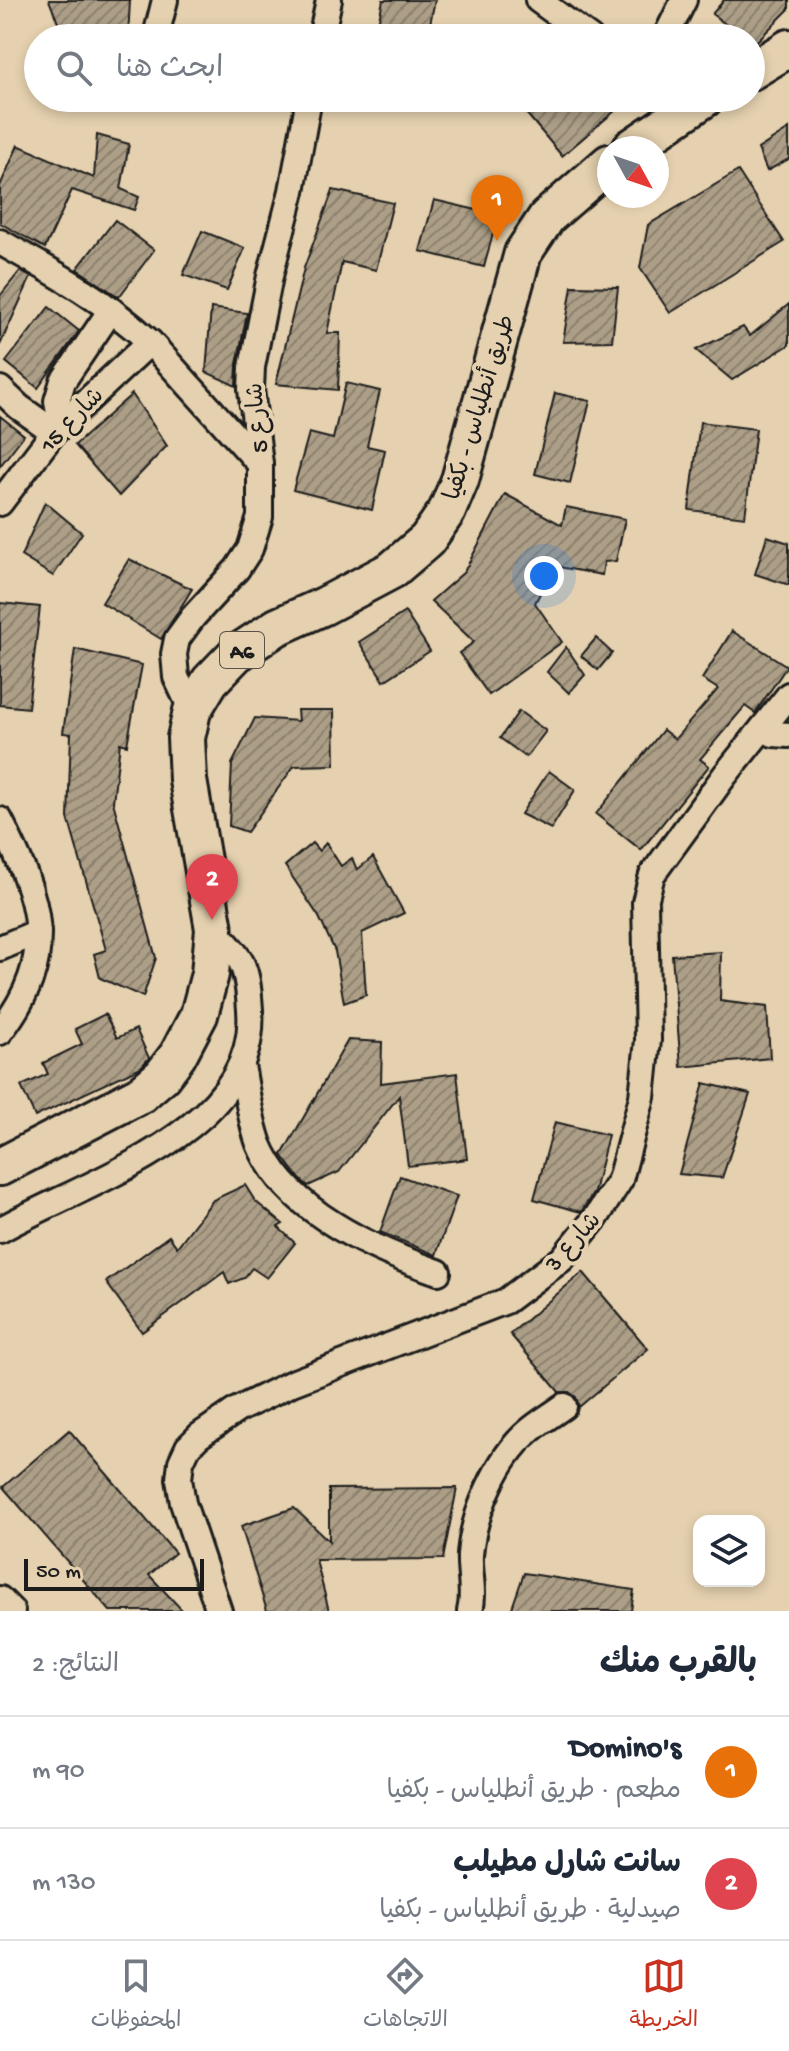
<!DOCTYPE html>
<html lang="ar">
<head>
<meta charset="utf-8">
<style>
	:root { --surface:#fff; --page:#f2f2f3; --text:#1f2937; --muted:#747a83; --line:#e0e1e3; --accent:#c8321e }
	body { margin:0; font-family:"Gochi Hand","Playpen Sans Arabic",sans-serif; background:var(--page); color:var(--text); direction:rtl }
	.controls { position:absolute; right:24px; bottom:24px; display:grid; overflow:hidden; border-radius:16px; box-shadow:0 4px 12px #0003 }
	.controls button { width:72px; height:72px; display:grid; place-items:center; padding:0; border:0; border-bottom:2px solid var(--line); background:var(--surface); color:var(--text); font:40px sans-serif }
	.compass { position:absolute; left:597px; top:136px; width:72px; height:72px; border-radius:50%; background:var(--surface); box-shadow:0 4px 12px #0003; rotate:130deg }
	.scale { position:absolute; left:24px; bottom:20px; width:180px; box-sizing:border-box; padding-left:8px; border:4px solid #1c1c1c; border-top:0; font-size:22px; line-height:28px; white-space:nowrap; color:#1c1c1c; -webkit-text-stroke:6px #e5d1af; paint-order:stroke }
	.you { position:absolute; left:544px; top:576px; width:28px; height:28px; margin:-20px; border:6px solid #fff; border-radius:50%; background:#1a73e8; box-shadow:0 0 0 12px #1a73e833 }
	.badge { display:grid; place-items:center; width:52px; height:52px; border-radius:50%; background:var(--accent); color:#fff; font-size:26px; font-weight:700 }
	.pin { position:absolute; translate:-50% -66px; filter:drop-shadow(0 2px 4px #0008) }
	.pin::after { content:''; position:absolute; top:42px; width:28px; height:24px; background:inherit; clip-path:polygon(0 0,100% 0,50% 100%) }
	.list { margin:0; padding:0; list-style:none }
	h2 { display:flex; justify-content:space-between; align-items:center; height:104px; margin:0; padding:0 32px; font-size:34px }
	h2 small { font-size:26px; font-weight:400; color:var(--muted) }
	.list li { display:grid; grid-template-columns:52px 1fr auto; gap:24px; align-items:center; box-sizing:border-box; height:112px; padding:0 32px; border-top:2px solid var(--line) }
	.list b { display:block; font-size:30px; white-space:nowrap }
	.list p { margin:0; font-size:26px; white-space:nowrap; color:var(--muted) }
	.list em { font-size:26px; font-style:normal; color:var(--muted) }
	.icon { flex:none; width:44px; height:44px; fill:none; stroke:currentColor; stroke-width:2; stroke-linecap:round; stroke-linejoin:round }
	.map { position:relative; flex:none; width:789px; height:1611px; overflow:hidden; direction:ltr }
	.search { position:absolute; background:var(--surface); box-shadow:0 4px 12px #0003; left:24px; right:24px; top:24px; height:88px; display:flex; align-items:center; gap:20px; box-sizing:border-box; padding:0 28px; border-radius:44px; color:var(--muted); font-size:30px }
	.sheet { height:328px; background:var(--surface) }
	nav { display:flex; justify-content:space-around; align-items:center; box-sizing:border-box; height:112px; border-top:2px solid var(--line); background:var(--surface); font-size:22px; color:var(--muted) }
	nav a { display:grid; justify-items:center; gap:4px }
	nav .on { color:var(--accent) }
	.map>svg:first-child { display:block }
	.building { fill:url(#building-hatch); stroke:#1c1c1c; stroke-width:2 }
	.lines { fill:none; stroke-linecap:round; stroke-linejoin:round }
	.minor-casing { stroke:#1c1c1c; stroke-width:30 }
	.highway-casing { stroke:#1c1c1c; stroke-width:42 }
	.minor { stroke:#e5d1af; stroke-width:24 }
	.highway { stroke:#e5d1af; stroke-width:36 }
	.labels { text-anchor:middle; stroke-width:8; stroke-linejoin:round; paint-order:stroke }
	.shield { fill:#e5d1af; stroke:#585248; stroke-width:2 }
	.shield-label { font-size:22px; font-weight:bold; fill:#1c1c1c }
	.street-label { font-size:24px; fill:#1c1c1c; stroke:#e5d1af }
</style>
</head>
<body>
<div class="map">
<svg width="789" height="1611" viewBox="0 0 789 1611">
	<defs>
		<pattern id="building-hatch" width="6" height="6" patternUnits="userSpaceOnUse" patternTransform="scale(2)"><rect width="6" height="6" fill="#ad9f87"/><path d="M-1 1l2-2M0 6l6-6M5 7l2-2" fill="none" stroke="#8c816e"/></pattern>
	</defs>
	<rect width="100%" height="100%" fill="#e5d1af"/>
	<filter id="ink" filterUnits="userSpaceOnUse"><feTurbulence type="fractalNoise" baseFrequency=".0125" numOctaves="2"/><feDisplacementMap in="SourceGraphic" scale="16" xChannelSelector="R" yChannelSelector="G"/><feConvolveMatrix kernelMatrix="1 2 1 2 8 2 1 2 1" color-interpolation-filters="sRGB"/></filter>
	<g filter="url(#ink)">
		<g class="building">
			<polygon points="49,0 130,0 128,38 64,38"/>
			<polygon points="383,0 435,0 427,38 375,38"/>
			<polygon points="724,0 789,0 789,9 753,45 751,38 744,38 712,14"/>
			<polygon points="543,98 630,98 562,156 526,113"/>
			<polygon points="789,129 789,159 767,171 758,149"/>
			<polygon points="97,135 129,144 121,189 139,197 134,210 72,190 45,248 0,223 0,186 18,145 94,178"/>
			<polygon points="738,171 784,242 670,313 640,268 648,225"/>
			<polygon points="333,190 393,203 376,270 342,262 327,333 340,333 338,390 276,384 304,268"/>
			<polygon points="434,200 498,215 484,267 420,251"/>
			<polygon points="115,220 154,250 119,297 77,269"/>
			<polygon points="202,231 245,248 227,290 183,275"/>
			<polygon points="20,271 31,277 0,345 0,296"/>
			<polygon points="572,286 618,287 612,341 563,342"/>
			<polygon points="789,304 789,345 732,380 696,350 743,327 750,336"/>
			<polygon points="49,307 79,331 38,388 6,362"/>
			<polygon points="211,308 247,313 237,364 236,386 206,372"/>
			<polygon points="346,383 380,391 367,446 385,450 372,510 293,490 309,433 333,439"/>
			<polygon points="555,393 590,401 570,483 535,474"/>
			<polygon points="132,394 167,446 119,496 75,445"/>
			<polygon points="0,416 24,435 0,466"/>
			<polygon points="700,422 756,429 745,517 689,510"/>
			<polygon points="505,494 562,525 566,507 625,519 616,561 604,562 602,575 554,566 535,603 562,642 489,695 459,653 474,642 431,601 464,572"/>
			<polygon points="45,502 82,533 53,576 21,556"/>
			<polygon points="767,536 789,543 789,585 755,574"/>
			<polygon points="129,559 192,589 161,639 102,603"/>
			<polygon points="0,603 40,607 28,708 0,705"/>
			<polygon points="405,612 430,651 384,681 359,642"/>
			<polygon points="732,631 787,666 755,713 745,706 700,759 709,766 641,850 596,814 663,730 675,739 718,689 702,679"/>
			<polygon points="596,638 612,653 598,670 581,656"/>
			<polygon points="566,647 585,675 569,693 547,672"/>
			<polygon points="75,649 142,665 127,745 120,743 113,802 156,958 143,997 100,978 94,954 106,950 68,818 71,734 63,733"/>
			<polygon points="297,710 334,710 335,765 294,766 247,832 229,826 232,764 255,718 298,721"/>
			<polygon points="519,711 546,731 526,757 500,738"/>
			<polygon points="549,771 575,790 551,829 521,814"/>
			<polygon points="312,843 319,851 326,843 341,866 352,858 357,870 373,857 404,913 362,933 366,995 344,1003 335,951 319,917 285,866"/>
			<polygon points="721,952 720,1001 767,1007 770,1058 681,1067 672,955"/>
			<polygon points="105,1014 117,1038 136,1029 149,1058 141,1067 35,1117 21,1086 48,1074 43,1063 82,1044 75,1029"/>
			<polygon points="348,1040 382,1042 381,1083 457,1073 467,1159 408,1166 399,1096 339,1172 308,1186 300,1179 282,1155"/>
			<polygon points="704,1083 750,1094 722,1178 679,1174"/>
			<polygon points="555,1122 608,1135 594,1192 581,1212 534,1199"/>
			<polygon points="400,1176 457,1196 436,1255 380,1232"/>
			<polygon points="245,1185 255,1201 283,1224 278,1227 295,1243 267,1278 252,1268 244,1278 229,1284 224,1272 142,1332 106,1282 169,1236 177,1247 213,1200"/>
			<polygon points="583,1272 648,1349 579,1407 576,1397 569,1392 559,1392 510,1334"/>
			<polygon points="69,1430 175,1553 149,1575 183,1611 110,1611 3,1487"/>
			<polygon points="457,1488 443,1559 316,1560 329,1611 267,1611 241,1526 294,1508 329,1541 329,1489"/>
			<polygon points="524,1573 634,1590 631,1611 511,1611"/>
		</g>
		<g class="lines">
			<g class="minor-casing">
				<g id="minor">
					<polyline points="538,0 590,38"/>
					<polyline points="156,36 165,0"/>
					<polyline points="321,38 329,0"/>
					<polyline points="665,38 684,0"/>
					<path d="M0,242C55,273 103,299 150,342L260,464"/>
					<polyline points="0,389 19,407 54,432"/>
					<polyline points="61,426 57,401 63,381 111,310"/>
					<polyline points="0,503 54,432 150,342"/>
					<polyline points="192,711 176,677 174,654 177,639 193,617 237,569 250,549 260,517 260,464 251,389 252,367 270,276 292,191 309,98"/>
					<polyline points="764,727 773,734 789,735"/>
					<path d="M0,820C40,900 60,955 0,1032"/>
					<polyline points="0,948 38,932"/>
					<path d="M242,1066C247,1091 250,1120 259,1144C286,1211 374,1250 438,1272"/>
					<path d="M0,1230C84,1182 260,1131 250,1010C249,995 248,976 241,962C235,951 222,939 214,929"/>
					<polyline points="0,1599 12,1611"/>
					<polyline points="219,1611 183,1503 179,1479 181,1462 188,1447 199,1436 237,1410 292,1383 506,1301 562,1259 597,1216 620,1180 642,1097 648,1040 645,902 652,875 725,775 789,695"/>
					<path d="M470,1611C475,1592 469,1574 470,1555C473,1515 497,1458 528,1432C539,1422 552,1415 564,1406"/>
				</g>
			</g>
			<g class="highway-casing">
				<g id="highway">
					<polyline points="751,71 789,48"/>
					<polyline points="631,148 705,98"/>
					<polyline points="0,1167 141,1094 162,1076 178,1055 199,1015 210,974 214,929 188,780 186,738 192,711 210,681 236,654 277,627 324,606 392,570 427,540 447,511 460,480 523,253 547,217 609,163"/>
				</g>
			</g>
			<use href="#minor" class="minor"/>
			<use href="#highway" class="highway"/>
		</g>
	</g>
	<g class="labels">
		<rect class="shield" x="220" y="632" width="44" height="36" rx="6"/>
		<g class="shield-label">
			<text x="242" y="658">A6</text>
		</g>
		<g class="street-label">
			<text transform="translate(478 407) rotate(-73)" y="8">طريق أنطلياس - بكفيا</text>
			<text transform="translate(256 418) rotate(-95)" y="8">شارع 5</text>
			<text transform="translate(71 419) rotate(-46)" y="8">شارع 15</text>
			<text transform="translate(572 1241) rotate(-48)" y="8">شارع 3</text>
		</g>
	</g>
</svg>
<div class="controls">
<button><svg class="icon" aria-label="layers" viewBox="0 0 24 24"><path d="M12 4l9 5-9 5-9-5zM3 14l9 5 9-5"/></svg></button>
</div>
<svg class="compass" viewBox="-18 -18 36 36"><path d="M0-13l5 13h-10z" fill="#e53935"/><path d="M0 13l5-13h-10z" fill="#747a83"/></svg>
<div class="scale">50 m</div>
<div class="you"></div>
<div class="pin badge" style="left:497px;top:241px;background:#e8710a">1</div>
<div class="pin badge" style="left:212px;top:920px;background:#e0444e">2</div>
<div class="search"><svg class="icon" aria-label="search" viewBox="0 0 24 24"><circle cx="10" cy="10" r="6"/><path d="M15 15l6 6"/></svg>ابحث هنا</div>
</div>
<section class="sheet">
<h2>بالقرب منك<small>النتائج: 2</small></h2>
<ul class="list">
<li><span class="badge" style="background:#e8710a">1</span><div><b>Domino's</b><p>مطعم · طريق أنطلياس - بكفيا</p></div><em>90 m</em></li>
<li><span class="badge" style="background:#e0444e">2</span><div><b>سانت شارل مطيلب</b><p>صيدلية · طريق أنطلياس - بكفيا</p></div><em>130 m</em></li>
</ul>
</section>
<nav>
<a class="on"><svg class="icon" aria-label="map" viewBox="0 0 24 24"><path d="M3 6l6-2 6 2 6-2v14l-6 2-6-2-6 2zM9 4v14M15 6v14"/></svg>الخريطة</a>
<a><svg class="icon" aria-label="directions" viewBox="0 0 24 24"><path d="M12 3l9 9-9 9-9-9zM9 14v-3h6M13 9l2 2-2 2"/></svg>الاتجاهات</a>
<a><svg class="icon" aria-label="saved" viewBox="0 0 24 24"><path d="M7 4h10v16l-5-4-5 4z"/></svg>المحفوظات</a>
</nav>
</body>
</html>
